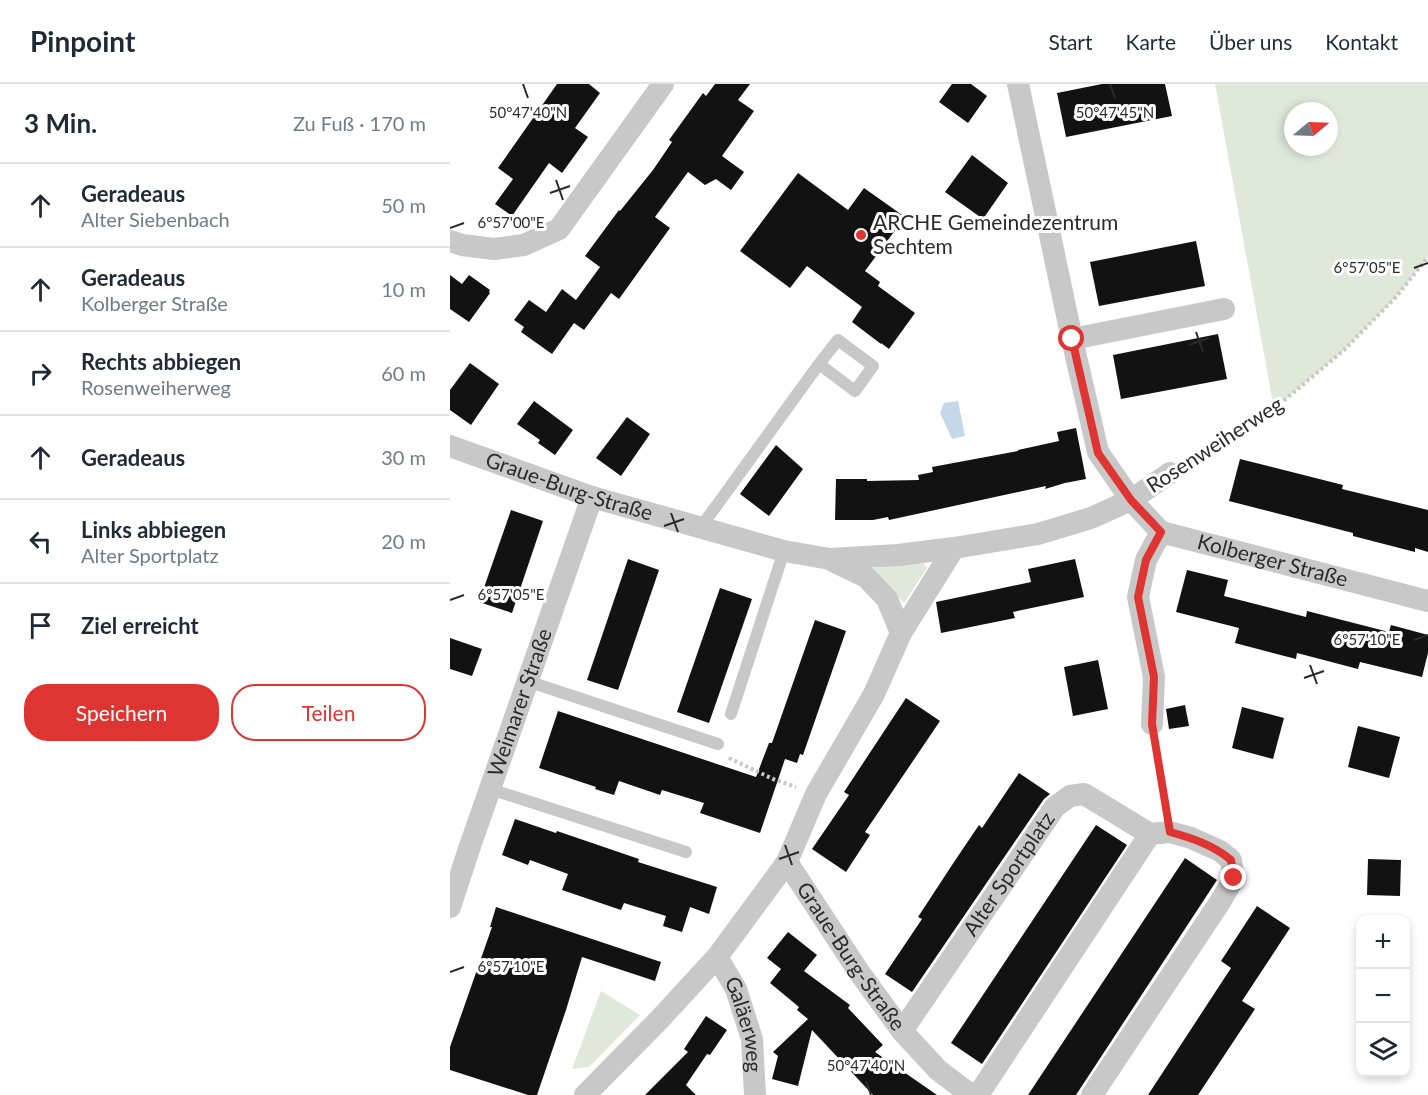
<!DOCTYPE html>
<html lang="de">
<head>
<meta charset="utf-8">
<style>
	:root { --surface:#fff; --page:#f6f6f7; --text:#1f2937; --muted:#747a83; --line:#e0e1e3; --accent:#de3532 }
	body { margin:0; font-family:Lato,sans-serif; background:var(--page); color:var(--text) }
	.controls { position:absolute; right:18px; bottom:18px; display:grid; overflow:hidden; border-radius:12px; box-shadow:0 3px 9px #0003 }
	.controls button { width:54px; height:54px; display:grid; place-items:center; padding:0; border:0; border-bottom:2px solid var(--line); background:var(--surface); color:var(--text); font:30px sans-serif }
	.compass { position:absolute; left:834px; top:18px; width:54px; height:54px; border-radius:50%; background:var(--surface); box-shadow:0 3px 9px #0003; rotate:71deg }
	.stop { position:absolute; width:18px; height:18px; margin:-14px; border:4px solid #de3532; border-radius:50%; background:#fff }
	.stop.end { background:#de3532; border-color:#fff; box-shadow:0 2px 6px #0008 }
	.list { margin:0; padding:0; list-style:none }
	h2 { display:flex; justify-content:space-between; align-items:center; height:78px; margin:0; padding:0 24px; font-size:26px }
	h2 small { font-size:20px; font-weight:400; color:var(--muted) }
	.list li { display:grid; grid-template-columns:39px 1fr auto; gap:18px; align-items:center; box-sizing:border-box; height:84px; padding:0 24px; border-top:2px solid var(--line) }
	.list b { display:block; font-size:22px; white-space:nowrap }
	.list p { margin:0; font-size:20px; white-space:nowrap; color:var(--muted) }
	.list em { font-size:20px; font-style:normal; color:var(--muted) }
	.actions { display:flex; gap:12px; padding:18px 24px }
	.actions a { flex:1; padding:14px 0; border:2px solid var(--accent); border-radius:24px; text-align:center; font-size:21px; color:var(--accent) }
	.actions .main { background:var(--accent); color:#fff }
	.icon { flex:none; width:33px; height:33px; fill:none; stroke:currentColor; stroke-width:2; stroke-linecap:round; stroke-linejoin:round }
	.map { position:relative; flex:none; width:978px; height:1011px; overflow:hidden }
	header { display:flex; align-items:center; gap:36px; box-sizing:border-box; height:84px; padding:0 30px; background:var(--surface); border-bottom:2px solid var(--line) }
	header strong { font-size:28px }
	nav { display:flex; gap:33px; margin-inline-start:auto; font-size:21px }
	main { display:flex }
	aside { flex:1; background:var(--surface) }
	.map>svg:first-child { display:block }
	.green { fill:#e0e9d9; fill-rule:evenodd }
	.water { fill:#c5d8e9 }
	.building { fill:#121212 }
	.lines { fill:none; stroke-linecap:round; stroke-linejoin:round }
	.path { stroke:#c8c8c8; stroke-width:4; stroke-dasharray:3 3; stroke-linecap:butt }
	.lane { stroke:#c8c8c8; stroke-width:12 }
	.street { stroke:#c8c8c8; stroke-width:22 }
	.route { stroke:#de3532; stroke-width:8 }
	.ticks { fill:none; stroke:#2b2b2b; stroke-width:2 }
	.poi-dot { fill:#de3532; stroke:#fff; stroke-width:2 }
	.labels { text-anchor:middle; stroke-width:6; stroke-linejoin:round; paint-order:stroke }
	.poi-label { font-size:21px; fill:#2b2b2b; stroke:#fff; text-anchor:start }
	.street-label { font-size:21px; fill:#2b2b2b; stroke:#fff }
	.ticks-label { font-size:15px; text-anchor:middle; fill:#2b2b2b; stroke:#fff; stroke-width:6; stroke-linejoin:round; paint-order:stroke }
</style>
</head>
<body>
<header>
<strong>Pinpoint</strong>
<nav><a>Start</a><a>Karte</a><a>Über uns</a><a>Kontakt</a></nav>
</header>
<main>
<aside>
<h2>3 Min.<small>Zu Fuß · 170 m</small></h2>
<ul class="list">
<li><svg class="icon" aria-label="ahead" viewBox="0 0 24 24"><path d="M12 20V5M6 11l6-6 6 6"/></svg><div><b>Geradeaus</b><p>Alter Siebenbach</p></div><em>50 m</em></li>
<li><svg class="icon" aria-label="ahead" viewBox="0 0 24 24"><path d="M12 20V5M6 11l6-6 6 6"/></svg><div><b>Geradeaus</b><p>Kolberger Straße</p></div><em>10 m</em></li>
<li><svg class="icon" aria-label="right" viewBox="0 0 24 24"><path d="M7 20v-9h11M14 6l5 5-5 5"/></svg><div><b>Rechts abbiegen</b><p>Rosenweiherweg</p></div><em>60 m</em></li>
<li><svg class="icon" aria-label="ahead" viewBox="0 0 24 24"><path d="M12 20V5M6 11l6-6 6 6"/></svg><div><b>Geradeaus</b></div><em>30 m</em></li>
<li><svg class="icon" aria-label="left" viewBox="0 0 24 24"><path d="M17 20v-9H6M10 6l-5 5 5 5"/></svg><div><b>Links abbiegen</b><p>Alter Sportplatz</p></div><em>20 m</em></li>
<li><svg class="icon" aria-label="arrive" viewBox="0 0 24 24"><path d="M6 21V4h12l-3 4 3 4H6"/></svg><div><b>Ziel erreicht</b></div></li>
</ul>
<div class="actions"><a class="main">Speichern</a><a>Teilen</a></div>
</aside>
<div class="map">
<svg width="978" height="1011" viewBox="0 0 978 1011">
	<rect width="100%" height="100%" fill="#fff"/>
	<g class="green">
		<path d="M765,0H978V173L946,213L894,266L824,325ZM843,27H879V63H843Z"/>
		<polygon points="472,477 477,484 454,519 419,485"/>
		<polygon points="151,907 190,931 139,983 122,985"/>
	</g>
	<polygon class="water" points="508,317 515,352 502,355 490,329 494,319"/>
	<g class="building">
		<polygon points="107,0 139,0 150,9 125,44 138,53 112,89 99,79 62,132 45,120 63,95 48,84"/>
		<polygon points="265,0 300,0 288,16 304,27 272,72 294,88 281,106 266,95 255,101 238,88 205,133 220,144 169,215 161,209 134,246 124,239 102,270 71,248 74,243 64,236 79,216 96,228 112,205 126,216 150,183 135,172 169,126 170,127 203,86 222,58 219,56 253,9 256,12"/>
		<polygon points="502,0 521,0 537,12 518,39 489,18"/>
		<polygon points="652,0 715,0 722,32 616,53 607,9"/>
		<polygon points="522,71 558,99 533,135 495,108"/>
		<polygon points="348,89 398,126 414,104 455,133 415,187 430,198 428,202 465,229 439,265 431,259 431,260 402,238 412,223 357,182 340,204 290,167"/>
		<polygon points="746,157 755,202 649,222 640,178"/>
		<polygon points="0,191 12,200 19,191 40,206 39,208 40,209 19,238 0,225"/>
		<polygon points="768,250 777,295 671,315 663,271"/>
		<polygon points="20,279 49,300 21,341 0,326 0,306"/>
		<polygon points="84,317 123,346 105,371 88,359 90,356 67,340"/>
		<polygon points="177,333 200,350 171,392 146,374"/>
		<polygon points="626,344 636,395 615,399 595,405 596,402 439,436 438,433 423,436 385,436 386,395 417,395 417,397 469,396 468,391 483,388 482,383 568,367 568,366 609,357 607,348"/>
		<polygon points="326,361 353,385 319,432 290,410"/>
		<polygon points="790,375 893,401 892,405 978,426 978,468 965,464 965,468 903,452 903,449 779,417"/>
		<polygon points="61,426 93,437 62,529 29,518"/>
		<polygon points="178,475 209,486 168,606 137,596"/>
		<polygon points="625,475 634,513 563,528 565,534 491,549 486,518 581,498 578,485"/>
		<polygon points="737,486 778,496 774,512 856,533 857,527 939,548 941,541 978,551 978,569 972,593 910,578 908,585 847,569 846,575 785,559 789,544 726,528"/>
		<polygon points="270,504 302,515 259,639 227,628"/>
		<polygon points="365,536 396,547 353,671 350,670 347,679 335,675 310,749 250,729 254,719 212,706 210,711 169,697 164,711 145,705 146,703 89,684 108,627 306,693 319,659 322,659"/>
		<polygon points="0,554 32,565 22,592 0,585"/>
		<polygon points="648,576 658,625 623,632 614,583"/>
		<polygon points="456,614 490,637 415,748 420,751 396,788 362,765 399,711 394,708"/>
		<polygon points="735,621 739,642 719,645 716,625"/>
		<polygon points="792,623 834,634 823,675 782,664"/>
		<polygon points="908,642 950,653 939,694 898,683"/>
		<polygon points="569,689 600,710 594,715 462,908 435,890 472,835 468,833 504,778 529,741 532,744"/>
		<polygon points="65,735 106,749 107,747 189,775 188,778 267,803 259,830 240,823 232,848 213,842 216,832 174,819 171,826 112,806 118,790 80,776 78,781 52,771"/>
		<polygon points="646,741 677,761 532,980 501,959"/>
		<polygon points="735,774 767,796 626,1011 578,1011"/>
		<polygon points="918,775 951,776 950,812 917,811"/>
		<polygon points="807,822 840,844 792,917 805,925 748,1011 698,1011 781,884 771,877"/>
		<polygon points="46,823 211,878 205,897 132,873 116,926 87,1011 78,1011 0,986 0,963 42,843 40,843"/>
		<polygon points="338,848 367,871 354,887 400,921 398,924 433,961 425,968 487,1011 423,1011 362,946 348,1002 322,995 328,972 323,968 358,935 347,926 349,923 320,899 331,885 317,874"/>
		<polygon points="256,932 277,946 260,971 257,970 236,1001 246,1011 195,1011 238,968 234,965"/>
	</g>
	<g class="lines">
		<g class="path">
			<polyline points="738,378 824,325 894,266 946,213 978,173"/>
			<polyline points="706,662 716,726"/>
			<polyline points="279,674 323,695 346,703"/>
		</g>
		<g class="lane">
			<polyline points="251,443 369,280 405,307 423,282 388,256 369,280"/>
			<polyline points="77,597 268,660"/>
			<polyline points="281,630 334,467"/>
			<polyline points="40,705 236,768"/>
		</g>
		<g class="street">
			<path id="s1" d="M568,0L622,255L648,368L681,416L711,448L978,517"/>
			<polyline points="0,157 12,161 44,165 74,161 109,145 213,0"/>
			<polyline points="622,255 774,225"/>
			<path id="s2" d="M0,362L142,413L334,467L380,475L448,471L504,464L588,450L641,434L681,416L720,389"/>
			<polyline points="451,549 504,464"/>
			<polyline points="702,640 704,593 688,513 696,476 711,448"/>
			<path id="s3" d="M337,778L409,888L452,947L488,986L521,1011"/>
			<path id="s4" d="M0,823L19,765L142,413"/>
			<path id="s5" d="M267,873L286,905L302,955L305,1011"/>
			<path id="s6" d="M452,947L605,723L620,712L634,710L700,750L720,748L741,754L770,767L781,776L784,794L770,818L642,1011"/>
			<polyline points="135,1011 209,936 267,873 337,778 366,710 424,610 451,549 437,515 416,493 381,476"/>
			<polyline points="528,1011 700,750"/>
		</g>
	</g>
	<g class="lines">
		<path class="route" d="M622,255L648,369L681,416L711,448L696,476L688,513L704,593L702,640L720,748C742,754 763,761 781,776L784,794"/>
	</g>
	<path class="ticks" d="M73,0L78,14M660,0L665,14M106,96L113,116M100,109L120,102M0,144L14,139M964,184L978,179M746,248L753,268M739,261L759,254M221,429L228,448M214,442L234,435M0,516L14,511M964,556L978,551M860,581L867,600M854,594L874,587M335,761L342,781M329,775L349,768M0,888L14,883M416,997L421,1011"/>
	<circle class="poi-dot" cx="411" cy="151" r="6"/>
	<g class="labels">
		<g class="poi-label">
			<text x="423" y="146">ARCHE Gemeindezentrum<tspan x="423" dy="24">Sechtem</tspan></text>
		</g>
		<g class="street-label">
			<text transform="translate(765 361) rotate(-33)" y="7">Rosenweiherweg</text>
			<text dy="7" stroke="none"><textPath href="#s2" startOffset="126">Graue-Burg-Straße</textPath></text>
			<text dy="7" stroke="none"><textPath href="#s1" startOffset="594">Kolberger Straße</textPath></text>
			<text dy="7" stroke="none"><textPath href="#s4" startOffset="216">Weimarer Straße</textPath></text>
			<text dy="7" stroke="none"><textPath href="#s6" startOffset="190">Alter Sportplatz</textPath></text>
			<text dy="7" stroke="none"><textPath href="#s3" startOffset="114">Graue-Burg-Straße</textPath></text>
			<text dy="7" stroke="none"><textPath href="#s5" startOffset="74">Galäerweg</textPath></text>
		</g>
	</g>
	<g class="ticks-label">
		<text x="78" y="34">50°47'40"N</text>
		<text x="665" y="34">50°47'45"N</text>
		<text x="61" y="144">6°57'00"E</text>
		<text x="917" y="189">6°57'05"E</text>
		<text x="61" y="516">6°57'05"E</text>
		<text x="917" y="561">6°57'10"E</text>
		<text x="61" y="888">6°57'10"E</text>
		<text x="416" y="987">50°47'40"N</text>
	</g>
</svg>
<div class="controls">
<button>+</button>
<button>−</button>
<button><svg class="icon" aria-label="layers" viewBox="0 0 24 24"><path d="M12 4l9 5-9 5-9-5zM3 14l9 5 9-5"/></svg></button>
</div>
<svg class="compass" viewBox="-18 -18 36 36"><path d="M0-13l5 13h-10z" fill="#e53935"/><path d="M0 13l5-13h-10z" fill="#747a83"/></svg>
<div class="stop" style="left:622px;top:255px"></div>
<div class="stop end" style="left:784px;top:794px"></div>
</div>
</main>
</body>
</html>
